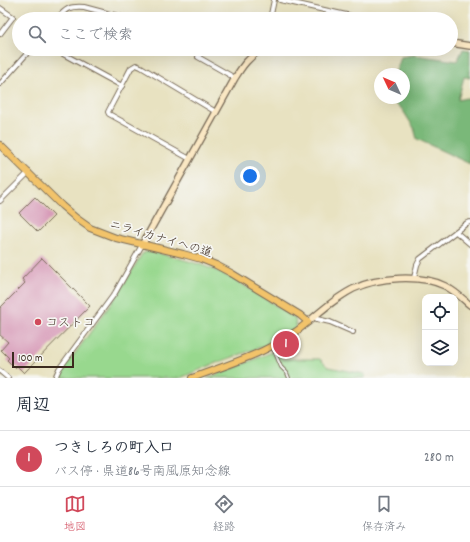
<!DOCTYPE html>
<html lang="ja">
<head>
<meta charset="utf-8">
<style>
	:root { --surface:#fff; --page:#f2f2f3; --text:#1f2937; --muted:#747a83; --line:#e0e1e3; --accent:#d1495b }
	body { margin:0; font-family:Dekko,"Klee One",sans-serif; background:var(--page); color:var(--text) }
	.controls { position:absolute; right:12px; bottom:12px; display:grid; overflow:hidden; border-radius:8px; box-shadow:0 4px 16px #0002 }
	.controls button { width:36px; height:36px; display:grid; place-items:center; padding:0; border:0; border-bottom:1px solid var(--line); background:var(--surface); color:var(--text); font:20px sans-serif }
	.compass { position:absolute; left:374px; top:68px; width:36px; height:36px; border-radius:50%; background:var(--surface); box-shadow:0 4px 16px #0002; rotate:314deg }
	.scale { position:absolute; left:12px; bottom:10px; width:62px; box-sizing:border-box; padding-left:4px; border:2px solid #3b2a1e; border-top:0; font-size:11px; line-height:14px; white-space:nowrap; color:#3b2a1e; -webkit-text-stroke:3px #f6f6f2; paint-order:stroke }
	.you { position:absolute; left:250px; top:176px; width:14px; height:14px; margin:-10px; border:3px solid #fff; border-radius:50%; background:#1a73e8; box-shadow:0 0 0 6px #1a73e833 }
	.badge { display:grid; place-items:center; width:26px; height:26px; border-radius:50%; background:var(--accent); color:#fff; font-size:13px; font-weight:700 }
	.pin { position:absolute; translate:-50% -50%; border:2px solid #fff; box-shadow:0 1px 4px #0006 }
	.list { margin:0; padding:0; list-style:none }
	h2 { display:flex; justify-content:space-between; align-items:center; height:52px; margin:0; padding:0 16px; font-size:17px }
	h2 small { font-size:13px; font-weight:400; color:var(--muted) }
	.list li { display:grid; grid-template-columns:26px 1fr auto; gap:12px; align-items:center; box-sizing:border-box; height:56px; padding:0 16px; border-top:1px solid var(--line) }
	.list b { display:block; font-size:15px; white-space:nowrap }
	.list p { margin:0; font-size:13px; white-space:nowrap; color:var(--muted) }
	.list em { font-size:13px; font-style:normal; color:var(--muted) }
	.icon { flex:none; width:22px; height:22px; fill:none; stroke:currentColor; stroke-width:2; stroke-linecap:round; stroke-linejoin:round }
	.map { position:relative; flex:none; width:470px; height:378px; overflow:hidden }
	.search { position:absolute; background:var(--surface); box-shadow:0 4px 16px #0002; left:12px; right:12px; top:12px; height:44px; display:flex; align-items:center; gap:10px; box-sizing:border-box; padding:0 14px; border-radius:22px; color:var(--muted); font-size:15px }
	.sheet { height:108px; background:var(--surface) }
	nav { display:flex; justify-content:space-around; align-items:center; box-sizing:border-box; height:56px; border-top:1px solid var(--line); background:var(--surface); font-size:11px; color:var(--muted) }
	nav a { display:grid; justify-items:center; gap:2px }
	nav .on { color:var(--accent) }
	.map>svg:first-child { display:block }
	.green { fill:#98d88e; stroke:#6a8156 }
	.forest { fill:#7ab879; stroke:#5a714c }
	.building { fill:#d89cb9 }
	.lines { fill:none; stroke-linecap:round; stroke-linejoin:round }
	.lane-casing { stroke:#786a57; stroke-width:4 }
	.street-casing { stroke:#786a57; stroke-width:6 }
	.secondary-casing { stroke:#786a57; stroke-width:8 }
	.primary-casing { stroke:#786a57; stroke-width:8 }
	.lane { stroke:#fff; stroke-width:2 }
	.street { stroke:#fff; stroke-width:4 }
	.secondary { stroke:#fae7c3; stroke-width:5.5 }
	.primary { stroke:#f2c36a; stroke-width:6 }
	.poi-dot { fill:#d1495b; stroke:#f6f6f2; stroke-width:1.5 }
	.labels { text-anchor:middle; stroke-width:3.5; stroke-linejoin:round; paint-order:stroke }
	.street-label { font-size:12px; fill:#3b2a1e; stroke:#f6f6f2 }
	.poi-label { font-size:12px; fill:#3b2a1e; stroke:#f6f6f2; text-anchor:start }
</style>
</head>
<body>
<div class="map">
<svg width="470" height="378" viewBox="0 0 470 378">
	<rect width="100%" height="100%" fill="#f6f6f2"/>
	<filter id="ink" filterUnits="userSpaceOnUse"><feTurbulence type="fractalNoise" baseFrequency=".025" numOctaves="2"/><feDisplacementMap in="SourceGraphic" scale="8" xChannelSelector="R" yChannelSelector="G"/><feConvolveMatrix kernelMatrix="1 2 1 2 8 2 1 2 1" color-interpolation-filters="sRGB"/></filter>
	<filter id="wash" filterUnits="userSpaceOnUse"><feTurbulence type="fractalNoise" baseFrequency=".012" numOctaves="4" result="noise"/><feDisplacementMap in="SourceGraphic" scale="16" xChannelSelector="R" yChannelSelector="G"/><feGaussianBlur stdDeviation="0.9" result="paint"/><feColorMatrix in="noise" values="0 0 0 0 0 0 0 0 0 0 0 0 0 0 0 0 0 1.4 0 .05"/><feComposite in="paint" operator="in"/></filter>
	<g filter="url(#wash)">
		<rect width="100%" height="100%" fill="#e8e2c1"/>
		<g class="green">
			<path d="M149,251C173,257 197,262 219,272C246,285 270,302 295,318L296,328L264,346L216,363L180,378H59L63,370L118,294L142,254Z"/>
			<polygon points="277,350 282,359 320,359 328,367 365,374 365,378 207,378 234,368"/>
		</g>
		<polygon class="forest" points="463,49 470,50 470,78 464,77 458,100 466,98 470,99 470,164 417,139 414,128 402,109 387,98 404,98 404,74 395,74 401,57 414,55 457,61"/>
		<g id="blocks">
			<g class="building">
				<polygon points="35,197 54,216 38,232 19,213"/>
				<polygon points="42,258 90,306 24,373 17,366 15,368 7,360 9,358 1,350 8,342 0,335 0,308 25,283 22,279"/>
			</g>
		</g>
	</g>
	<g filter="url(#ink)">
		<use href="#blocks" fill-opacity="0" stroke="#786a57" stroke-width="1"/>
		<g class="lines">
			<g class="lane-casing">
				<polyline id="lane" points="273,348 281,367 287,373 289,378"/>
			</g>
			<g class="street-casing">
				<g id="street">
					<polyline points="280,0 364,19"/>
					<polyline points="0,8 13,17 0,34"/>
					<path d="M57,19C66,8 70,6 84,7L129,19"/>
					<polyline points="164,19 168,16 173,14 186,19"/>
					<polyline points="270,19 274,0"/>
					<polyline points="54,49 122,86"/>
					<polyline points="202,49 198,57 235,78"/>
					<polyline points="0,84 31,49"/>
					<polyline points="190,159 109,114 108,112 109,110 131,68 136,65 141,67 216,112"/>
					<polyline points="0,201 29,172"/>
					<polyline points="456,232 470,244"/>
					<polyline points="414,278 417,265 420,259 467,223 470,222"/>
					<polyline points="314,317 317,319 330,322 353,332"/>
					<polyline points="0,371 8,378"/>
					<polyline points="55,378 59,369 115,293 142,245"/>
				</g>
			</g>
			<g class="secondary-casing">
				<g id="secondary">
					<polyline points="451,43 470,46"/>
					<path d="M142,245L235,78C243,65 248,58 262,49"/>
					<path d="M308,322C322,310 336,298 353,289C378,277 420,274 445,286C455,291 462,298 470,305"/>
				</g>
			</g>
			<g class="primary-casing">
				<path id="primary" d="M0,145L62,206L76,218L90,228L116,238L183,254L201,259L216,265L231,273L300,315L308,322C275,351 232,363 192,378"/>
			</g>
			<use href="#lane" class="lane"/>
			<use href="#street" class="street"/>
			<use href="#secondary" class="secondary"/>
			<use href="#primary" class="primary"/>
		</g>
	</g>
	<circle class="poi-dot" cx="38" cy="322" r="4"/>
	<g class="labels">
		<g class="street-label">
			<text transform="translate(161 238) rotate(16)" y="4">ニライカナイへの道</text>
		</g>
		<g class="poi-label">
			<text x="46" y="326">コストコ</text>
		</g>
	</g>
</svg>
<div class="controls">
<button><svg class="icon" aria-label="locate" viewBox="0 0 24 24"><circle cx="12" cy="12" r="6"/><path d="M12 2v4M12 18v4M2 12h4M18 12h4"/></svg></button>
<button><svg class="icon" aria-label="layers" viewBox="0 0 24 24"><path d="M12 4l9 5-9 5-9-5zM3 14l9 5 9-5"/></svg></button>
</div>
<svg class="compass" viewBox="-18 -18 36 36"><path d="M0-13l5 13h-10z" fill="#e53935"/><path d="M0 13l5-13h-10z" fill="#747a83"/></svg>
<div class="scale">100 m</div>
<div class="you"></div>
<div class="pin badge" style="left:286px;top:344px">1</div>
<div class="search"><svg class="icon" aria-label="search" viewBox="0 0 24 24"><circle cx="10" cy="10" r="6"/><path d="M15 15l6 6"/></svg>ここで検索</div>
</div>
<section class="sheet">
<h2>周辺<small></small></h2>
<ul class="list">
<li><span class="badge">1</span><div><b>つきしろの町入口</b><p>バス停 · 県道86号南風原知念線</p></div><em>280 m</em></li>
</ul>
</section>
<nav>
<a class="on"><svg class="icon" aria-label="map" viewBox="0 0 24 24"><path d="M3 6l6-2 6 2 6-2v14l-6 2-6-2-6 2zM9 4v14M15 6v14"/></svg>地図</a>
<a><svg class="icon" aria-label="directions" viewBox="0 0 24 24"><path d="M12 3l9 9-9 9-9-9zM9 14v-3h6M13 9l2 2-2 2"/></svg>経路</a>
<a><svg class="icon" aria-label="saved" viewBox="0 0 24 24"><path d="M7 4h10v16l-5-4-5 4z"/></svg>保存済み</a>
</nav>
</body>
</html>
